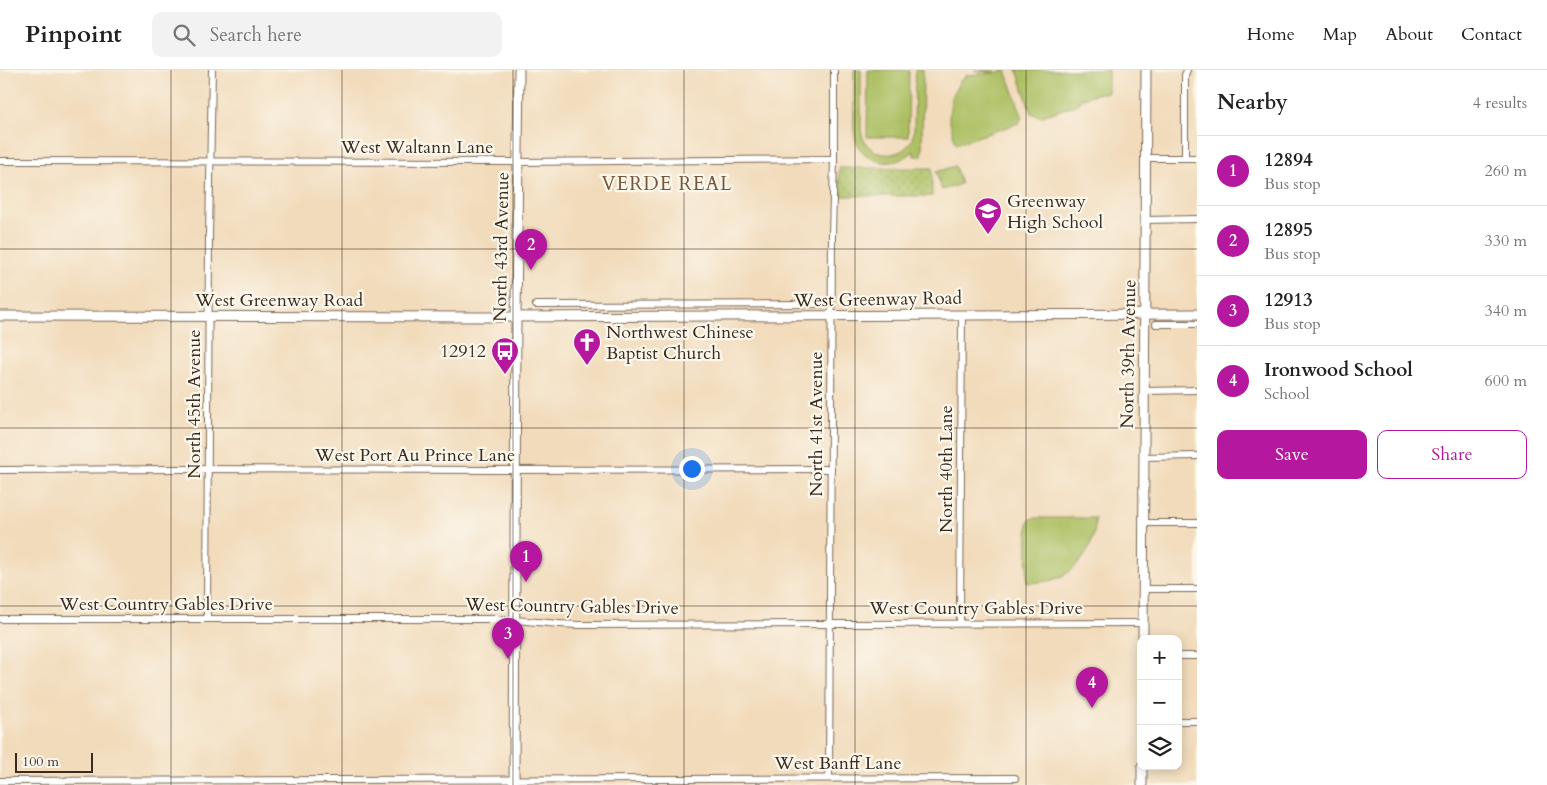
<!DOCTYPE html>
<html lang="en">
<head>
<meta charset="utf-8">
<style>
	:root { --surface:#fff; --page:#f2f2f2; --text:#222; --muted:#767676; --line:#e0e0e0; --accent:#b5179e }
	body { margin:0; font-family:Cardo,serif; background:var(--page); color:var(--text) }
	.controls { position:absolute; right:15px; bottom:15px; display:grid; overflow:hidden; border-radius:10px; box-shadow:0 2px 12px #0003 }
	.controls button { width:45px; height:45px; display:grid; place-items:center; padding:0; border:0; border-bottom:1px solid var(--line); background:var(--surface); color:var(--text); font:25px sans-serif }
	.scale { position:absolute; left:15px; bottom:12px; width:78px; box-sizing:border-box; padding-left:5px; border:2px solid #3b2a1e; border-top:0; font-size:14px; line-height:18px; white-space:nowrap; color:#3b2a1e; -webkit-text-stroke:4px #fbf7ec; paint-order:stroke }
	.you { position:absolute; left:691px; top:398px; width:18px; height:18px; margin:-12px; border:4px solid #fff; border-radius:50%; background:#1a73e8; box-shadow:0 0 0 8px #1a73e833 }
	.badge { display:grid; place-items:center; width:32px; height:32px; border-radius:50%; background:var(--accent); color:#fff; font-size:16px; font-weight:700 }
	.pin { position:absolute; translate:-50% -41px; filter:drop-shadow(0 1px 2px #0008) }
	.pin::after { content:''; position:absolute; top:26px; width:18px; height:15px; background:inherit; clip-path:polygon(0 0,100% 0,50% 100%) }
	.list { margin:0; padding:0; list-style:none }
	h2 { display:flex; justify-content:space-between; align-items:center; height:65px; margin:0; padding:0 20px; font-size:21px }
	h2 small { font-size:16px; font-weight:400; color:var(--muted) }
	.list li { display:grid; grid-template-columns:32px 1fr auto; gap:15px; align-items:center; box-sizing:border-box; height:70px; padding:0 20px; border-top:1px solid var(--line) }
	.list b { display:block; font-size:19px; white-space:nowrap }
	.list p { margin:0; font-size:16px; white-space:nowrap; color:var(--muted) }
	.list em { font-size:16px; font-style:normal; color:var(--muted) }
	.actions { display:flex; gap:10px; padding:15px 20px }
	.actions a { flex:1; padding:11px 0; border:1px solid var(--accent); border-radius:10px; text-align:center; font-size:18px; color:var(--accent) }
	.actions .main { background:var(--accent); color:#fff }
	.icon { flex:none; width:28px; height:28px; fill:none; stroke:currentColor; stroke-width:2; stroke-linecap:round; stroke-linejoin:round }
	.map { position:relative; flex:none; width:1197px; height:715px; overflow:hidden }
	header { display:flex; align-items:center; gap:30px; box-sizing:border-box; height:70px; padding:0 25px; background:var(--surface); border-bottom:1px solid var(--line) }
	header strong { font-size:24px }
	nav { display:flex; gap:28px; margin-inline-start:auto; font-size:18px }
	.search { width:350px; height:45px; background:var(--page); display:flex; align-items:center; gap:12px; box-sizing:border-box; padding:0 18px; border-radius:10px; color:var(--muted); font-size:19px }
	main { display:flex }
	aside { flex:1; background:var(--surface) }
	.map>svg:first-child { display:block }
	.grass { fill:#acbf62; stroke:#747440 }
	.park { fill:url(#park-dots); stroke:#747440 }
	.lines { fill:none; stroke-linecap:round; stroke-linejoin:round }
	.street-casing { stroke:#7b6855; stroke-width:8 }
	.secondary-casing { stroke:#7b6855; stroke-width:11 }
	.street { stroke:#fff; stroke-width:6 }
	.secondary { stroke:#fff; stroke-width:9 }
	.grid { fill:none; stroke:#3b2a1e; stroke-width:1; stroke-opacity:0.55 }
	.labels { text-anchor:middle; stroke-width:4.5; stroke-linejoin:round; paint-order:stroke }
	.street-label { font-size:18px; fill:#3b2a1e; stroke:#fbf7ec }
	.poi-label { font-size:18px; fill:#3b2a1e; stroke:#fbf7ec; text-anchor:start }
	.neighbourhood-label { font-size:19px; letter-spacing:1px; fill:#78563a; stroke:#fbf7ec }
</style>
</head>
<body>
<header>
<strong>Pinpoint</strong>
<div class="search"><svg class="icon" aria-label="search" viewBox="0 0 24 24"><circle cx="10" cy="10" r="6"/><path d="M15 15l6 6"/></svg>Search here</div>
<nav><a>Home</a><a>Map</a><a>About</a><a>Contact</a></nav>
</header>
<main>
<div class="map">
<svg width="1197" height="715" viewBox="0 0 1197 715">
	<defs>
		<pattern id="park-dots" width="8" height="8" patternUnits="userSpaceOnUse" patternTransform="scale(1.25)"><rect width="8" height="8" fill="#acbf62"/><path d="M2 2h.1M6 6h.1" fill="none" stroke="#8d9b50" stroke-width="1.8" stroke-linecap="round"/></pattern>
	</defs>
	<rect width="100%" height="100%" fill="#fbf7ec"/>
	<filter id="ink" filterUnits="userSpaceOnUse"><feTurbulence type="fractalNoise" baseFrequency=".02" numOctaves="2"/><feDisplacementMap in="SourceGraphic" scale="10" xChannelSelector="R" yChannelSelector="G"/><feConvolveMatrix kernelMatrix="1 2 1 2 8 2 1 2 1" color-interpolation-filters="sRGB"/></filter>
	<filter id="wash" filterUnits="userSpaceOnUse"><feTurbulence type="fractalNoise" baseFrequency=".0096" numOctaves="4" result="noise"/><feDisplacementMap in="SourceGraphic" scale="20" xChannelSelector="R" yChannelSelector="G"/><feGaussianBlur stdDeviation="1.12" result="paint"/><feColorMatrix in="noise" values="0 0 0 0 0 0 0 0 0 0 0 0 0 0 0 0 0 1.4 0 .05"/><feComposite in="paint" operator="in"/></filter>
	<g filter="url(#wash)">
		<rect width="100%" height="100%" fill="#f2dbbb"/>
		<g class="grass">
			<path d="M854,0H861V58C863,93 913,93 914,58L915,0H923L922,86H914V81C903,90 892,95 878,91C852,82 853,62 854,39C854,26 854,13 854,0Z"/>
			<polygon points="868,0 909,0 908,67 867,67"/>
			<polygon points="974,0 994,0 995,3 1006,0 1022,46 1019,53 956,74 949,49 951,28 960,11 967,5 994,3"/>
			<polygon points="1017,0 1108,0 1108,23 1099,23 1080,29 1079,34 1042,46 1038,46 1031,43"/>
			<polygon points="955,96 961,114 942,120 936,102"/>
			<path d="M1032,448H1095C1097,472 1081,499 1058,508C1048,512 1038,512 1027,513L1028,452Z"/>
		</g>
		<rect class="park" x="839" y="98" width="93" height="28"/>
	</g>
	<g filter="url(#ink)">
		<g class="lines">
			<g class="street-casing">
				<g id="street">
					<polyline points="1146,88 1197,88"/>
					<polyline points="1185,88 1185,5 1187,0"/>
					<polyline points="0,91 519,92 834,89"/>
					<polyline points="1145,150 1197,149"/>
					<polyline points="536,235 832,234"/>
					<polyline points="1156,254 1197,254"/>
					<polyline points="1144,321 1197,320"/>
					<polyline points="1143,387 1197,386"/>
					<polyline points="0,400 180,399 502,400 831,399"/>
					<polyline points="1143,453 1197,453"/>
					<polyline points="1143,519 1197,519"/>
					<polyline points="207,548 209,166 212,0"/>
					<polyline points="0,549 504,549 559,554 579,555 1143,553"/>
					<polyline points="960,553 962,244"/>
					<polyline points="1178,586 1197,586"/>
					<polyline points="1178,651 1197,651"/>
					<polyline points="829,708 832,164 834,89 834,0"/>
					<polyline points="0,711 1015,708"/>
				</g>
			</g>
			<g class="secondary-casing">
				<g id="secondary">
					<polyline points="0,246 503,247 1197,244"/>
					<polyline points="1143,569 1146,0"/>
					<polyline points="514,715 516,247 519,0"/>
					<polyline points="1142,715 1142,696"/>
				</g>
			</g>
			<use href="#street" class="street"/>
			<use href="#secondary" class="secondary"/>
		</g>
	</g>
	<path class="grid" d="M171,0V715M342,0V715M513,0V715M684,0V715M855,0V715M1026,0V715M0,179H1197M0,358H1197M0,536H1197"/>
	<defs>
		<g id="school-pin" transform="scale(1.4375)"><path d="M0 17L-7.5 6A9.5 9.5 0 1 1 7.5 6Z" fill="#b5179e" stroke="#fbf7ec"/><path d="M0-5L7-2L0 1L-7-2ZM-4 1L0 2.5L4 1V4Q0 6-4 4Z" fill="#fff"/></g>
		<g id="church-pin" transform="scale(1.4375)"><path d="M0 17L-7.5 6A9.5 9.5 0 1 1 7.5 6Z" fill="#b5179e" stroke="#fbf7ec"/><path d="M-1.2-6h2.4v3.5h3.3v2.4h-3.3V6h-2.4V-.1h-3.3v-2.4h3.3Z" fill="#fff"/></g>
		<g id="bus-pin" transform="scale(1.4375)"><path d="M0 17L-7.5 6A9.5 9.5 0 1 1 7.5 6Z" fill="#b5179e" stroke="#fbf7ec"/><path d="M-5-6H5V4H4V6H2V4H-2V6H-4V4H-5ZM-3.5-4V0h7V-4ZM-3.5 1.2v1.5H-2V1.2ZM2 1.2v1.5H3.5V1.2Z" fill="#fff"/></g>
	</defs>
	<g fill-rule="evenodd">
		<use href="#school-pin" x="988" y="141"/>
		<use href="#church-pin" x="587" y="272"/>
		<use href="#bus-pin" x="505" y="281"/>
	</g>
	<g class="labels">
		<g class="street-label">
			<text x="417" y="83">West Waltann Lane</text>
			<text transform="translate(501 177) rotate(-89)" y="6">North 43rd Avenue</text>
			<text transform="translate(878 229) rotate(-1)" y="6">West Greenway Road</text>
			<text x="279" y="236">West Greenway Road</text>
			<text transform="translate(1128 284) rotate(-89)" y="6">North 39th Avenue</text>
			<text transform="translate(194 334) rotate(-90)" y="6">North 45th Avenue</text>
			<text transform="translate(816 354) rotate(-90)" y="6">North 41st Avenue</text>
			<text x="415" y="391">West Port Au Prince Lane</text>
			<text transform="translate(946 399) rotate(-90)" y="6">North 40th Lane</text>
			<text x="166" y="540">West Country Gables Drive</text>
			<text transform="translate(572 536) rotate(1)" y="6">West Country Gables Drive</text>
			<text x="976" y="544">West Country Gables Drive</text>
			<text x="838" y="699">West Banff Lane</text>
		</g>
		<g class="poi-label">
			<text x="1007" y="137">Greenway<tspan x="1007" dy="21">High School</tspan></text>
			<text x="606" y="268">Northwest Chinese<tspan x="606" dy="21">Baptist Church</tspan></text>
			<text x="486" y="287" text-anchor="end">12912</text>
		</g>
		<g class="neighbourhood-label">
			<text x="667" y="120">VERDE REAL</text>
		</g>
	</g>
</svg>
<div class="controls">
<button>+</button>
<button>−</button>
<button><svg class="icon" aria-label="layers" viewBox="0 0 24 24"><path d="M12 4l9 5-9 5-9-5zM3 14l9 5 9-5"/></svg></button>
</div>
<div class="scale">100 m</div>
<div class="you"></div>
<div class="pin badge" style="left:526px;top:512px">1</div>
<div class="pin badge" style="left:531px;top:200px">2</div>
<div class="pin badge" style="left:508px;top:589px">3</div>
<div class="pin badge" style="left:1092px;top:638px">4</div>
</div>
<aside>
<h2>Nearby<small>4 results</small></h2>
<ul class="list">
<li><span class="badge">1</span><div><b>12894</b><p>Bus stop</p></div><em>260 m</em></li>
<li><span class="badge">2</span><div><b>12895</b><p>Bus stop</p></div><em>330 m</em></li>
<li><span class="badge">3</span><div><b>12913</b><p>Bus stop</p></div><em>340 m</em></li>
<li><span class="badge">4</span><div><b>Ironwood School</b><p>School</p></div><em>600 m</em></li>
</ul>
<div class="actions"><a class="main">Save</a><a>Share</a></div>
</aside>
</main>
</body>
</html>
